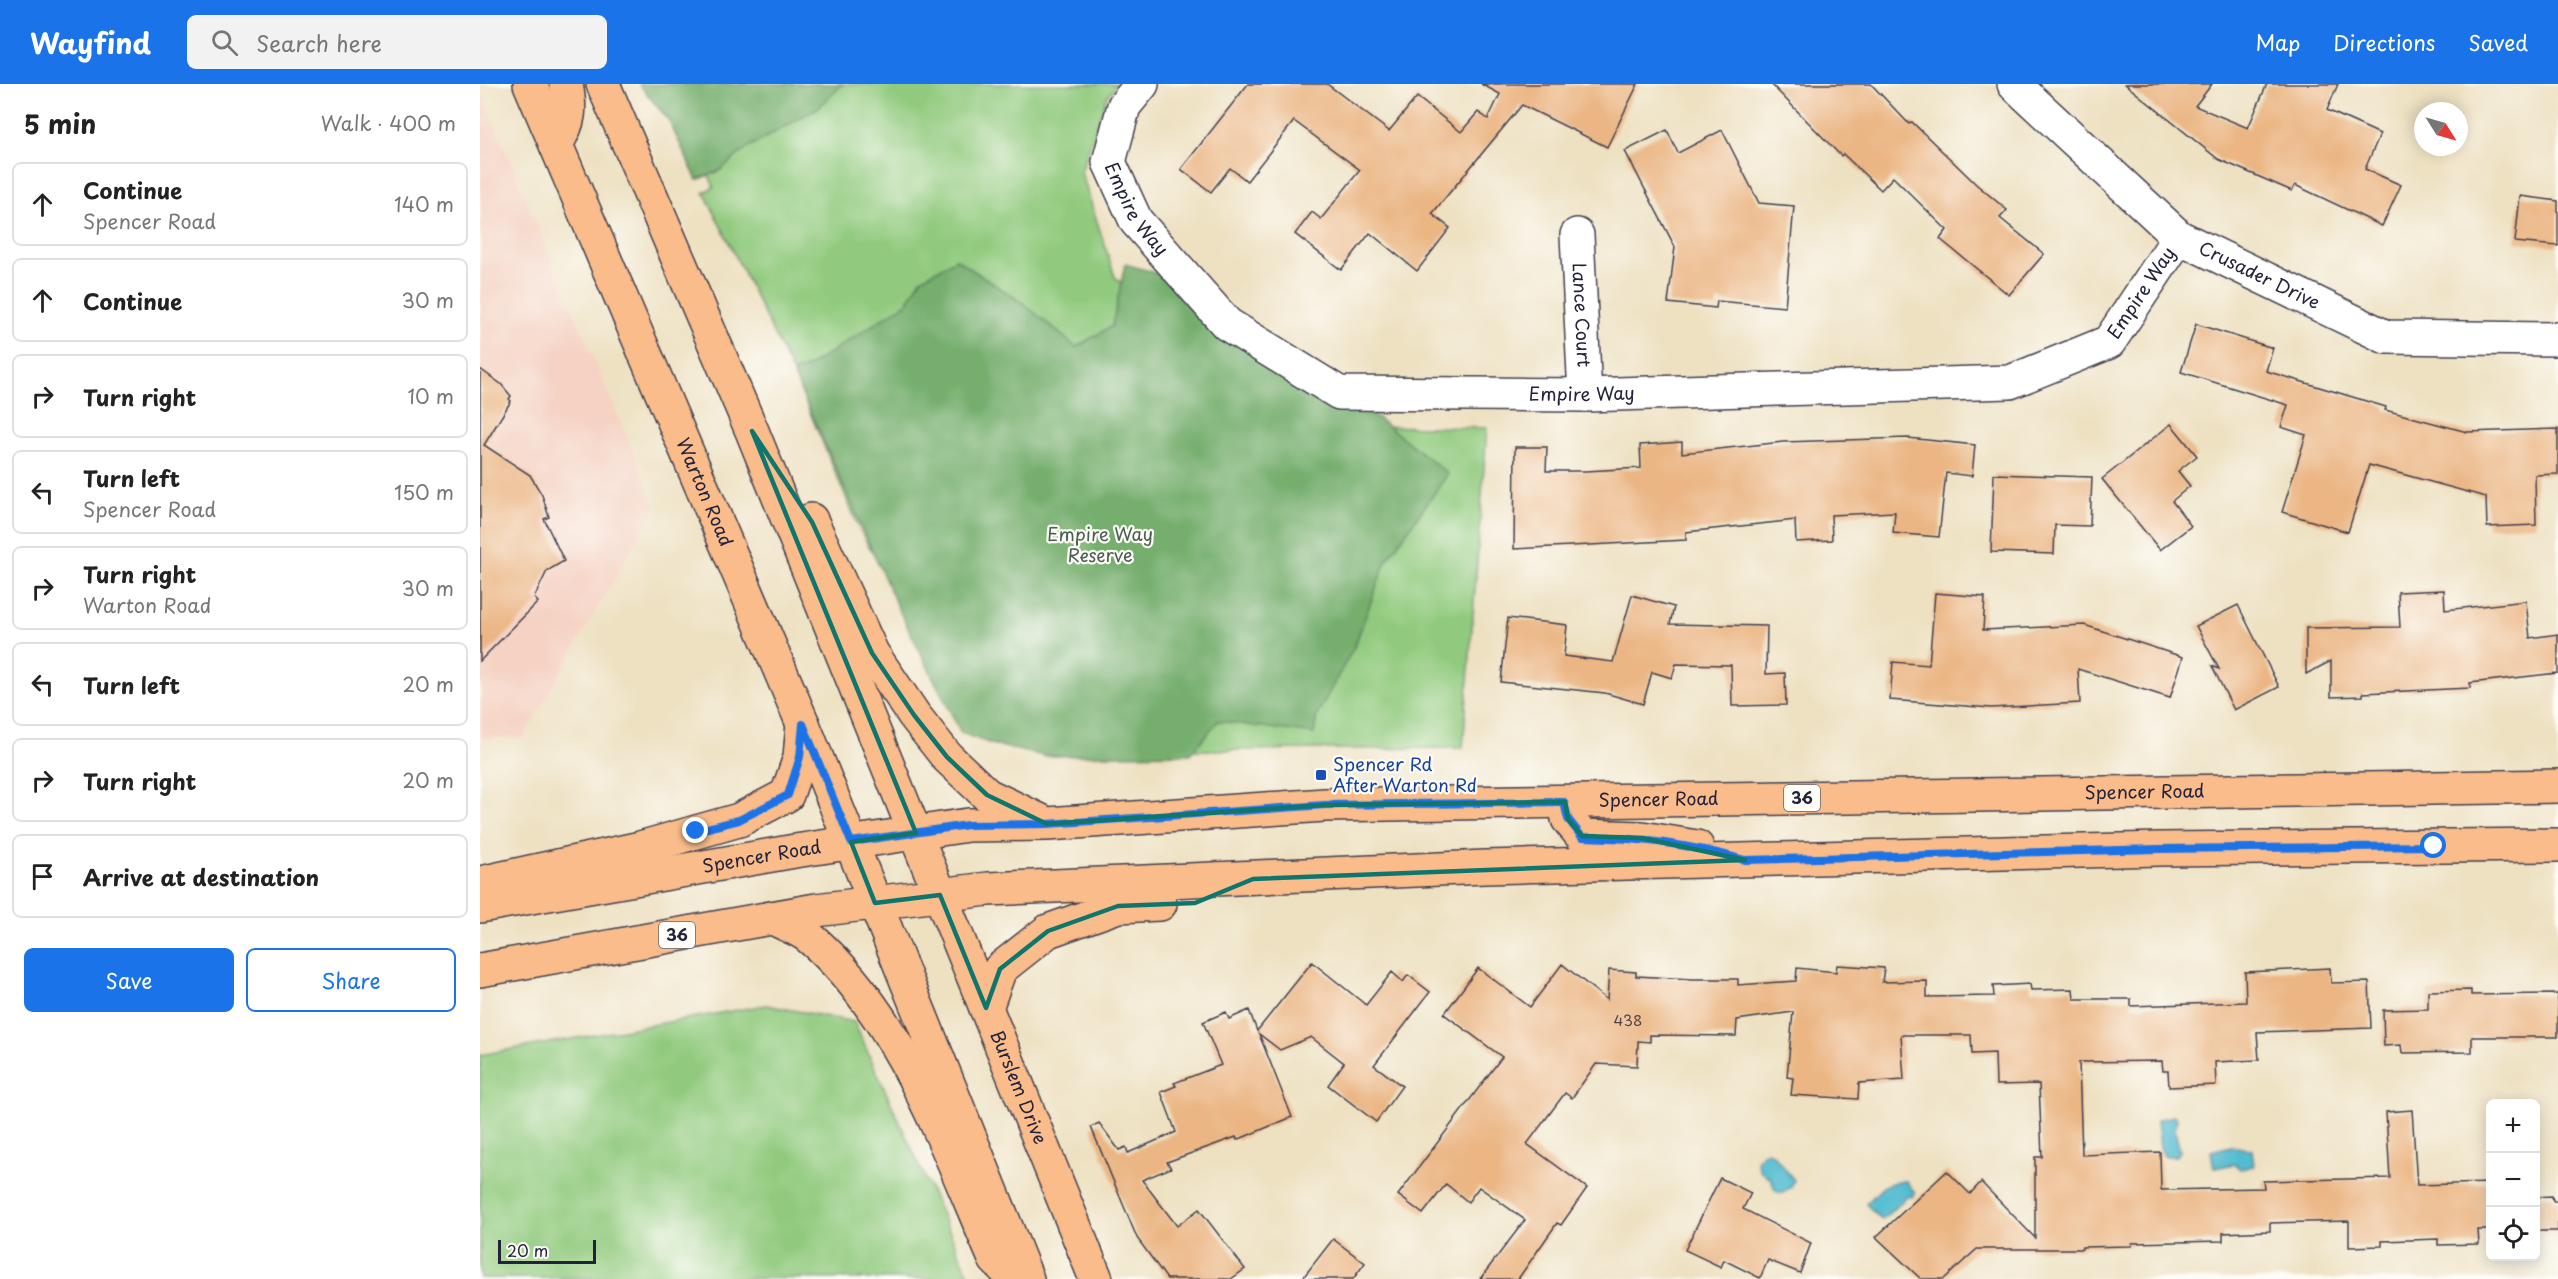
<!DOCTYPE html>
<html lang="en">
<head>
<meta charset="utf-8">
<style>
	:root { --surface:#fff; --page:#f2f2f2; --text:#222; --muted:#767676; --line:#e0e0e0; --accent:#1a73e8 }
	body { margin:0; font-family:"Playpen Sans",sans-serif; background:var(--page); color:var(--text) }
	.controls { position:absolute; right:18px; bottom:18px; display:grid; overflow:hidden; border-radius:9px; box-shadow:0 3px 15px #0003 }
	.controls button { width:54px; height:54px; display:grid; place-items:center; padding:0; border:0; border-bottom:2px solid var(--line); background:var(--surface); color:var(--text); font:30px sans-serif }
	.compass { position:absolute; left:1934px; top:18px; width:54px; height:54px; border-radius:50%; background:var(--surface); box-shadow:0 3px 15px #0003; rotate:127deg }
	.scale { position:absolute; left:18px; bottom:15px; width:98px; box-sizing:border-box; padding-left:6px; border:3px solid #22223b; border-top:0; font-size:16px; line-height:21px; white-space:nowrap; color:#22223b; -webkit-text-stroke:4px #fdfcf7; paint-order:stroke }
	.stop { position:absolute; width:18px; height:18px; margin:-14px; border:4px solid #1a73e8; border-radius:50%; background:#fff }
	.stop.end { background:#1a73e8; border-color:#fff; box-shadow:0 2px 6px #0008 }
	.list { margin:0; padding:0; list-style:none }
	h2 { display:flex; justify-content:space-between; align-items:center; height:78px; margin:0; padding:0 24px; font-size:26px }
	h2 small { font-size:20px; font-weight:400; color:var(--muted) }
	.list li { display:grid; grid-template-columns:39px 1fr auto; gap:18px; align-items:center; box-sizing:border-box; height:84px; margin:0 12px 12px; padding:0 12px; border:2px solid var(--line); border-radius:9px }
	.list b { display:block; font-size:22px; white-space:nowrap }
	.list p { margin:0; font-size:20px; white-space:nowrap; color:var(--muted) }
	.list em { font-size:20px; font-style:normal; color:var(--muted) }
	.actions { display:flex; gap:12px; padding:18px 24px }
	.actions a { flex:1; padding:14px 0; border:2px solid var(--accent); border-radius:9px; text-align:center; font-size:21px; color:var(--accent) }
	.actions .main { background:var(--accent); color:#fff }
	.icon { flex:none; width:33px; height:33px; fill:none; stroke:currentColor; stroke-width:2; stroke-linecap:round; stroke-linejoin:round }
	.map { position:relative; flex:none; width:2078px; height:1195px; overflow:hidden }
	header { display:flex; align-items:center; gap:36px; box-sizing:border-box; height:84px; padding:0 30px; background:var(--accent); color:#fff }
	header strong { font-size:28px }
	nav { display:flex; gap:33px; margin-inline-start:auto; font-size:21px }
	.search { width:420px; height:54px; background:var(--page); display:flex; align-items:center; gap:15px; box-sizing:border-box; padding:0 21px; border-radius:9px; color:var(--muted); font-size:22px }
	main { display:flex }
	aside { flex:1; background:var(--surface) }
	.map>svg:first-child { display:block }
	.built { fill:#f5d2c3 }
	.green { fill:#91ca7e; stroke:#5a765c; stroke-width:1.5 }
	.forest { fill:#74ae6d; stroke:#4b6854; stroke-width:1.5 }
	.water { fill:#53bcd0; stroke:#3a6f86; stroke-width:1.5 }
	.building { fill:#ebb684 }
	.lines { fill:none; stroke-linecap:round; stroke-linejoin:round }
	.minor-casing { stroke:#413f4f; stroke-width:36 }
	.major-casing { stroke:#413f4f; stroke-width:36 }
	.minor { stroke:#fff; stroke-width:33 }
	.major { stroke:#f9bc8a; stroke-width:33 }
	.route { stroke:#1a73e8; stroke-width:8 }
	.marked { fill:none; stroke:#0f766e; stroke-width:4.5; stroke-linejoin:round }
	.transit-dot { fill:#1a4fb4; stroke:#fdfcf7; stroke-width:2 }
	.labels { text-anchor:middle; stroke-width:4.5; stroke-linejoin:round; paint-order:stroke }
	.number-label { font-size:15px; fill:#54474d }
	.shield { fill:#fdfcf7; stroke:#646373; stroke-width:1.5 }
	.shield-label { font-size:16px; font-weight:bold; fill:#22223b }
	.street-label { font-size:18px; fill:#22223b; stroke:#fdfcf7 }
	.park-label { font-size:18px; fill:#495d52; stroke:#fdfcf7 }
	.transit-label { font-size:18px; fill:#164399; stroke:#fdfcf7; text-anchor:start }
</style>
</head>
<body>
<header>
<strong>Wayfind</strong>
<div class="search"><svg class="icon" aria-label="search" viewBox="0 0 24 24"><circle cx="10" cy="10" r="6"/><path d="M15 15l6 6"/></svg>Search here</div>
<nav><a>Map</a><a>Directions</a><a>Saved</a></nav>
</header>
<main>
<aside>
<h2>5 min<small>Walk · 400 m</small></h2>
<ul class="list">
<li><svg class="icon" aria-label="ahead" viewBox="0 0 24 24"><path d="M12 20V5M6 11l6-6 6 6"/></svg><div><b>Continue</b><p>Spencer Road</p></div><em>140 m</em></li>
<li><svg class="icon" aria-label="ahead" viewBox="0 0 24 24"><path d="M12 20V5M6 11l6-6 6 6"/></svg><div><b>Continue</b></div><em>30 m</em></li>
<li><svg class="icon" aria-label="right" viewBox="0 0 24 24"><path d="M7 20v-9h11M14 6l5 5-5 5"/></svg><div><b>Turn right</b></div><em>10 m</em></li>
<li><svg class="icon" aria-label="left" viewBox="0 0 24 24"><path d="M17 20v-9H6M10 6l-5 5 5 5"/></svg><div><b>Turn left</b><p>Spencer Road</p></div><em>150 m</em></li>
<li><svg class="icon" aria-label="right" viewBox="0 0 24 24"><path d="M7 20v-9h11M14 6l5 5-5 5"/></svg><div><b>Turn right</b><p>Warton Road</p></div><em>30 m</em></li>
<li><svg class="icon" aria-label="left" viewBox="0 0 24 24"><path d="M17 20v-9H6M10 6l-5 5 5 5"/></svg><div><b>Turn left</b></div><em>20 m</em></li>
<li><svg class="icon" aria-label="right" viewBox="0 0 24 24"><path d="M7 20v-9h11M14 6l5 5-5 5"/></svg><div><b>Turn right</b></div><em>20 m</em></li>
<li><svg class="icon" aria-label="arrive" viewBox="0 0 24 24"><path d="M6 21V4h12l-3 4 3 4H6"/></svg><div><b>Arrive at destination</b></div></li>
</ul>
<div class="actions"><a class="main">Save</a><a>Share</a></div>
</aside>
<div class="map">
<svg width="2078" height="1195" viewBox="0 0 2078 1195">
	<rect width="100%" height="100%" fill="#fdfcf7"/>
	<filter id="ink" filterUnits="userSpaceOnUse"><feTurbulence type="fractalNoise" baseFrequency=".0167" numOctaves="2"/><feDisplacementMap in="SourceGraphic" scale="12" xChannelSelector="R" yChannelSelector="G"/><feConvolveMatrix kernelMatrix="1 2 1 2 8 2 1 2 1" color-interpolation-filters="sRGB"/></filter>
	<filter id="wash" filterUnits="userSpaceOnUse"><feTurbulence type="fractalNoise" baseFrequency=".008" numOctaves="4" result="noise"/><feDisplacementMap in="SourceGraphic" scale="24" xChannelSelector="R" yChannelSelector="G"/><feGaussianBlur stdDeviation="1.35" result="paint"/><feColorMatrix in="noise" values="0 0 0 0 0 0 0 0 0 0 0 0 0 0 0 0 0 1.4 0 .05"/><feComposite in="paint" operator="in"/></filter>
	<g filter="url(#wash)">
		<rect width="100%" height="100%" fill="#eee1c2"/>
		<polygon class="built" points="0,5 176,422 43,654 0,654"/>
		<g class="green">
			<polygon points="190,0 637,0 626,14 601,88 635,193 737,295 831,341 1007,344 983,664 611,667 489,650 378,442 313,289 224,108 234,103"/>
			<polygon points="286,921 374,938 491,1195 0,1194 0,971"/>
		</g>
		<g class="forest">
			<polygon points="159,0 363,0 338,24 267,64 239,87 217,96 189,37"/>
			<polygon points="476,175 543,219 596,263 632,242 645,180 693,194 879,319 968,390 906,477 875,561 837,631 834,650 738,637 710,670 564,672 511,660 481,649 417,522 313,289 328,283 427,219 441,195"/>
		</g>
		<g class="water">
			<polygon points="1693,1032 1697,1034 1695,1047 1700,1067 1697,1072 1684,1072 1680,1063 1677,1036"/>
			<polygon points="1751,1062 1772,1066 1774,1082 1760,1085 1755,1080 1734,1084 1731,1067"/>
			<path d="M1287,1067L1294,1071L1314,1096L1311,1103L1303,1109C1292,1107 1295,1103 1291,1095C1282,1090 1278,1086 1277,1075Z"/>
			<polygon points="1418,1097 1426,1097 1435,1109 1432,1113 1427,1112 1402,1136 1386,1120 1404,1102"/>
		</g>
		<g id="blocks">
			<g class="building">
				<polygon points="768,0 847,0 909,47 937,13 981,48 998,28 1008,35 1020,10 1001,0 1158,0 1127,63 1042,21 952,130 970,144 937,187 890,149 861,186 815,150 832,128 841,135 880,86 814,37 767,97 750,84 731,108 701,85"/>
				<polygon points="1291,0 1391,0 1429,40 1432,38 1497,101 1527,126 1520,134 1564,170 1529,211 1460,155 1467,146 1413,93 1401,106 1363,70 1361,72"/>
				<polygon points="1645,0 1732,0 1715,22 1768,44 1787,0 1858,0 1847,26 1900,50 1885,85 1921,101 1902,142 1815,101 1812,107 1738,75"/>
				<polygon points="1187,46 1198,69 1242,46 1279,119 1314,122 1305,223 1237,217 1236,224 1188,219 1195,163 1145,67"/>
				<polygon points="2040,112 2078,117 2078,162 2035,158"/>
				<polygon points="1716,240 1793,264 1786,287 1906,323 1905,326 1987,348 2078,345 2078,390 2055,391 2056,441 2007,443 2006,413 1889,381 1868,448 1802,428 1826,351 1801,343 1808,321 1701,288"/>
				<polygon points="0,285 21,300 31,312 29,315 31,317 4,361 50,391 62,411 69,433 64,435 84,477 67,487 54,514 58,518 0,577"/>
				<polygon points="1691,340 1717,372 1698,387 1710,402 1692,417 1711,442 1680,466 1622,395"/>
				<polygon points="1428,354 1495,361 1492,392 1466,389 1459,453 1413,449 1415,428 1351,431 1352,456 1316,458 1315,436 1206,448 1206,456 1034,465 1035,363 1067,363 1066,387 1105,387 1161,384 1160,361 1202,358 1202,369 1303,358"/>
				<polygon points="1514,390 1612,393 1610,442 1575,441 1574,470 1511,468"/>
				<polygon points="1964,506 1965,526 2046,517 2050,554 2078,550 2078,589 1990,599 1990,604 1883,609 1883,612 1851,613 1851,577 1826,590 1826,544 1920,543 1918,508"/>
				<polygon points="1455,509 1505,513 1503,546 1604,541 1703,573 1690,614 1598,585 1600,619 1511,624 1410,616 1413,578 1449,581"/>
				<polygon points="1152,511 1194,523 1190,540 1287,542 1286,590 1305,589 1306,621 1252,622 1251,581 1196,580 1192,594 1172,588 1163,620 1125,609 1021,598 1028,534 1087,541 1084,572 1133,578"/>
				<polygon points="1758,521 1799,603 1754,626 1732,582 1739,585 1716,542"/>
				<polygon points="832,878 886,921 912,888 923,898 928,891 950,908 894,981 922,1002 896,1038 848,1001 864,979 831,953 800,966 779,950 812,1033 757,1056 756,1053 687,1078 691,1084 662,1096 697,1142 719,1125 765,1185 751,1195 687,1195 657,1154 611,1043 619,1039 639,1066 646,1063 648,1069 696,1048 681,1008 696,1002 694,999 741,981 723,938 746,928 749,935 769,926 777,947"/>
				<polygon points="1082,880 1127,916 1129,886 1156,888 1156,892 1212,895 1258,895 1258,901 1316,897 1317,884 1356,888 1357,881 1404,884 1402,898 1447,897 1447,913 1514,912 1513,902 1550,900 1551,906 1593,905 1594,915 1651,915 1651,922 1766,918 1765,888 1850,884 1851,899 1889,898 1891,944 1777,948 1779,976 1735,978 1736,1001 1689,1003 1688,987 1683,987 1682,977 1599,978 1602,1071 1680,1068 1681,1106 1784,1104 1783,1097 1910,1094 1906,1028 1932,1026 1937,1101 2010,1099 2010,1146 1998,1146 1999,1160 1958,1161 1958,1155 1902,1157 1902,1162 1869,1163 1869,1137 1790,1139 1790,1147 1743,1149 1743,1157 1652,1159 1651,1162 1602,1163 1602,1165 1497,1165 1464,1195 1441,1195 1396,1153 1467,1087 1490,1110 1501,1098 1555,1154 1555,1073 1562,1073 1559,1000 1516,1001 1515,969 1492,970 1491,951 1421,951 1424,996 1379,999 1378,1015 1311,1011 1313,994 1307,993 1313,928 1257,936 1256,952 1170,951 1170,958 1158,957 1157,982 1116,980 1092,1014 1085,1009 1047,1060 1107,1104 1081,1141 1077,1139 1038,1195 1000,1195 1045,1136 999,1103 988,1118 966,1100 943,1130 918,1111 1022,973 964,930 998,884 1050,923"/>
				<polygon points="1991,906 1991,911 2078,910 2078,953 1992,953 1992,968 1922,969 1921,961 1904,962 1903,926 1948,925 1948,907"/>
				<polygon points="1240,1094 1271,1109 1263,1125 1331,1159 1320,1189 1288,1176 1280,1194 1244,1176 1241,1183 1205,1166"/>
				<polygon points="2072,1112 2073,1117 2078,1117 2078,1147 2055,1147 2055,1113"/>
				<polygon points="853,1155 885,1179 873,1195 822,1195"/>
			</g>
		</g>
	</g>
	<g filter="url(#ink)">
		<use href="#blocks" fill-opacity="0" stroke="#413f4f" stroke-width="1.5"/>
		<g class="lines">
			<g class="minor-casing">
				<g id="minor">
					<path id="s1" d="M662,0L644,22L629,78L656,137L747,240L859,309L1105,311L1530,298L1629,258L1699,153"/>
					<path id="s2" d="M1534,0L1699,153L1906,253L2078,255"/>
					<path id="s3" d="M1097,151L1105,311"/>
				</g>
			</g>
			<g class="major-casing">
				<g id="major">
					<path id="s4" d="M50,0L323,640L547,1195"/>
					<path id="s5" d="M123,0L272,347L616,1195"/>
					<path d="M76,60C90,38 91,26 86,0"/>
					<polyline points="331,436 392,569 434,631 467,673 507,711 561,737"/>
					<polyline points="1085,718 1088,735 1102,752 1162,754 1217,763"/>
					<polyline points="0,799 160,764 259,736 307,711 320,673 323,640"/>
					<path id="s6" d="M0,822L315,767L488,741L567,740L845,721L2078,702"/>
					<path d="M293,834C304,840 319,845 329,853C422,932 467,1066 515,1175L527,1187"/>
					<polyline points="0,886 336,826 508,805 1005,783 1223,777 1679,765 2078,761"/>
					<polyline points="506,924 520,885 568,847 638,822 680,820"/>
				</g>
			</g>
			<use href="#minor" class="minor"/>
			<use href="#major" class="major"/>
		</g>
	</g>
	<g class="lines" filter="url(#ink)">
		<path class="route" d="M216,747L259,736L308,711L320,673L323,640L371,758L488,741L567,740L845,721L1084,718L1088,735L1102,753C1161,754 1208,760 1265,776L1678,765L1954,762"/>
	</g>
	<path class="marked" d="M272,347L332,438L392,569L434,631L467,673L507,711L567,740L845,721L1085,718L1088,735L1102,752L1162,754L1265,776L773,795L715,819L638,822L568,847L520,885L506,924L460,811L395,819L371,758L436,749Z"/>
	<rect class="transit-dot" x="835" y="685" width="12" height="12" rx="3"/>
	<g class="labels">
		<g class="number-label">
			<text x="1148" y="942">438</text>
		</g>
		<g class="shield">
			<rect x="1304" y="701" width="36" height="26" rx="4.5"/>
			<rect x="179" y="838" width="36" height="26" rx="4.5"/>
		</g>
		<g class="shield-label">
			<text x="1322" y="720">36</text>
			<text x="197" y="857">36</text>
		</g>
		<g class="street-label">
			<text dy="6" stroke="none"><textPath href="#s1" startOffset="141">Empire Way</textPath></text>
			<text dy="6" stroke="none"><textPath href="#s2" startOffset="314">Crusader Drive</textPath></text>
			<text dy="6" stroke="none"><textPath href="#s1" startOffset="1257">Empire Way</textPath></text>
			<text dy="6" stroke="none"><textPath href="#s3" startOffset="80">Lance Court</textPath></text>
			<text dy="6" stroke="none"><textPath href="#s1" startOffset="663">Empire Way</textPath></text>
			<text dy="6" stroke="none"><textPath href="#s4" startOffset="444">Warton Road</textPath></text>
			<text dy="6" stroke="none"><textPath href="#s6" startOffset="1672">Spencer Road</textPath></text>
			<text dy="6" stroke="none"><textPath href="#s6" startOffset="1186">Spencer Road</textPath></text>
			<text dy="6" stroke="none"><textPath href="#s6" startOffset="286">Spencer Road</textPath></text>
			<text dy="6" stroke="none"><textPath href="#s5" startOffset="1086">Burslem Drive</textPath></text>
		</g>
		<g class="park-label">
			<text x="620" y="457">Empire Way<tspan x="620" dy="21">Reserve</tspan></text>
		</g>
		<g class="transit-label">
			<text x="853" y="687">Spencer Rd<tspan x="853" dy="21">After Warton Rd</tspan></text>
		</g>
	</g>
</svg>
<div class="controls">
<button>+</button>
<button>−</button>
<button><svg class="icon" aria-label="locate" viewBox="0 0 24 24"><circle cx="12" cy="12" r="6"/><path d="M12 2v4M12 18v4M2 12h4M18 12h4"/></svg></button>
</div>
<svg class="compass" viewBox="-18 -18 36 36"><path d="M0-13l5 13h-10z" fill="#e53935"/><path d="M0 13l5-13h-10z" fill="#767676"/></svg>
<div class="scale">20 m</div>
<div class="stop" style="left:1954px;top:762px"></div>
<div class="stop end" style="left:216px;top:747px"></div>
</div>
</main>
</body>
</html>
